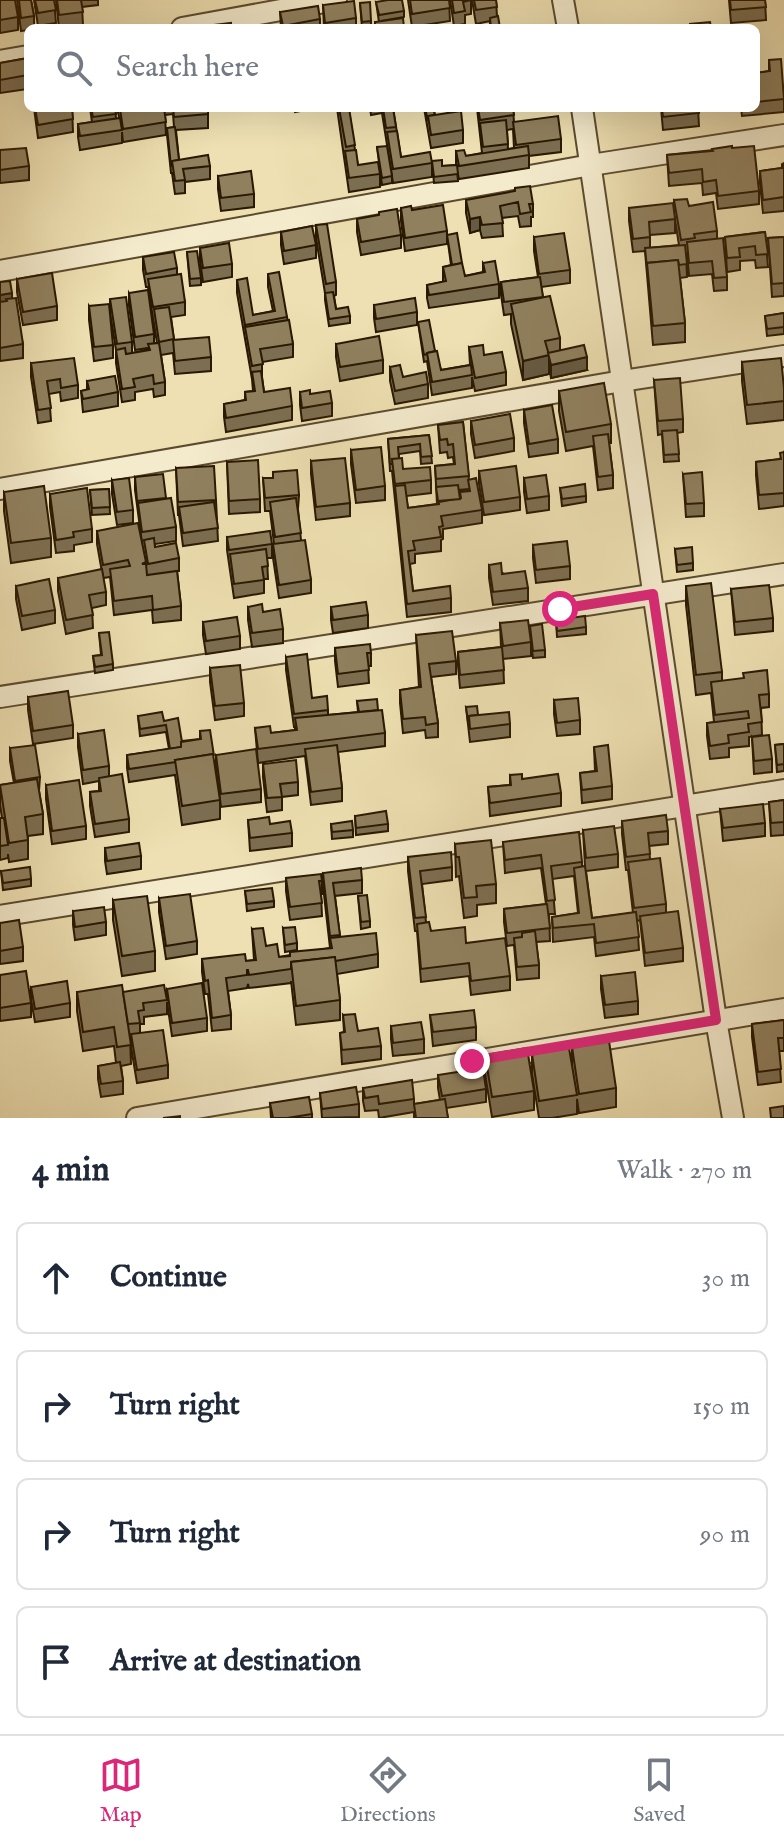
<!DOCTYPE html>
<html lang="en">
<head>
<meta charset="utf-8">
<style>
	:root { --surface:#fff; --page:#f6f6f7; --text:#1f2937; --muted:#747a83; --line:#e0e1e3; --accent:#db2777 }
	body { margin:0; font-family:"IM FELL English",serif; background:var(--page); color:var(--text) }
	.stop { position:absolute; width:24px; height:24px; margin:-18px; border:6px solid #db2777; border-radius:50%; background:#fff }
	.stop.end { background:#db2777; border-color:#fff; box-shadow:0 2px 8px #0008 }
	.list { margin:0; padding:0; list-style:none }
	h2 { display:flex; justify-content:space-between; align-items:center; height:104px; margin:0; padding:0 32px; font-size:34px }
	h2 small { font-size:26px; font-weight:400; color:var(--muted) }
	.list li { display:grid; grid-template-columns:52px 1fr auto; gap:24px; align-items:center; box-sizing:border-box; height:112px; margin:0 16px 16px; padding:0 16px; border:2px solid var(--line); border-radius:12px }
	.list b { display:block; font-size:30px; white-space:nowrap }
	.list em { font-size:26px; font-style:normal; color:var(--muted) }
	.icon { flex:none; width:44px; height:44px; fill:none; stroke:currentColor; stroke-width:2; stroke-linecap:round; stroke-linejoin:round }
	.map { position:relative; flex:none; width:784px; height:1118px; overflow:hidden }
	.search { position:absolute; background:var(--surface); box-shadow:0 8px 32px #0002; left:24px; right:24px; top:24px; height:88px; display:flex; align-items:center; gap:20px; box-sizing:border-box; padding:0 28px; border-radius:12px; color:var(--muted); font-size:30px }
	.sheet { height:616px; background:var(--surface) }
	nav { display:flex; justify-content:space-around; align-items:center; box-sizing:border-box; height:112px; border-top:2px solid var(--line); background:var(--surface); font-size:22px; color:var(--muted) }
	nav a { display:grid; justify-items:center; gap:4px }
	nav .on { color:var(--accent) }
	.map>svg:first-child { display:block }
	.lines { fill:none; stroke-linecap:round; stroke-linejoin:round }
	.street-casing { stroke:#5b4b2e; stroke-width:24 }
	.street { stroke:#f4ebcd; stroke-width:20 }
	.wall { fill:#7c6e51; stroke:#2a1902; stroke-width:2; fill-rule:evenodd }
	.shaded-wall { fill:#655a42; stroke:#2a1902; stroke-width:2 }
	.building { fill:#90805e; stroke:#2a1902; stroke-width:2 }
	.route { stroke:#db2777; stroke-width:10 }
</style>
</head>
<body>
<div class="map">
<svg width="784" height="1118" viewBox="0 0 784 1118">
	<rect width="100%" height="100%" fill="#eee0b2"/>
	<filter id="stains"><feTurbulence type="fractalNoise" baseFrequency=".0025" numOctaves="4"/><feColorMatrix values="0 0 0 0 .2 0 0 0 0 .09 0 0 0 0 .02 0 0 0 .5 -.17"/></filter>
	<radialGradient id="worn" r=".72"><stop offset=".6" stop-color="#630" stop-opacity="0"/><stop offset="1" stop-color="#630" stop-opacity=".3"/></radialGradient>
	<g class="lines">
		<g class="street-casing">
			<g id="street">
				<polyline points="563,0 568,28"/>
				<polyline points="182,28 336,0"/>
				<polyline points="0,61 28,56"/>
				<polyline points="582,108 716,1020 733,1118"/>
				<polyline points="0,271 591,165 784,135"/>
				<polyline points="0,489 622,381 784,356"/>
				<polyline points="0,697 784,574"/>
				<polyline points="0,916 784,790"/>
				<polyline points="137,1118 784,1009"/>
			</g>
		</g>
		<use href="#street" class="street"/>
	</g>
	<g class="wall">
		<polygon points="0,0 18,17 18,30 0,33"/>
		<polygon points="17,0 31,0 34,16 34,28 28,28 28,30 21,31"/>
		<polygon points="34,0 54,0 56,23 38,26"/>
		<polygon points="56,0 98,0 98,5 82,7 83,25 59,28"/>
		<polygon points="408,0 449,0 450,21 412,27"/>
		<polygon points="450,0 471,0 471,14 465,15 465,24 454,26"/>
		<polygon points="472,0 496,0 497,16 500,28 490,28 490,21 476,24"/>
		<polygon points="729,0 765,0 766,20 731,23"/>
		<polygon points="376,2 404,11 404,17 381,21 404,28 375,28 375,22 379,22"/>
		<polygon points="360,3 371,21 371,28 362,28"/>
		<polygon points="323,5 356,18 356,28 324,28"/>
		<polygon points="280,12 320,19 320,28 281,28"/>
		<polygon points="28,58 28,89 0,93 0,63"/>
		<polygon points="769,60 784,98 784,112 742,116 741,108 756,108 756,73 769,71"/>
		<polygon points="34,108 72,108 73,132 38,138"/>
		<polygon points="90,108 115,108 116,118 120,121 117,108 208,108 208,128 176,130 179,160 210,166 210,179 185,182 185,193 175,194 172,173 171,173 167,135 167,128 174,127 173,114 165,115 166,135 123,142 122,132 122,143 80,150 78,137 78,124 92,122"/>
		<polygon points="294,108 316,108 295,112"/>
		<polygon points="337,108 366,108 349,111 355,150 358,165 380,174 380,187 349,192"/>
		<polygon points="370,108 393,108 401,157 432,163 432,177 393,183 382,113 371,115"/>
		<polygon points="424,108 433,108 435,115 463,130 463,143 431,148"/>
		<path d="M477,108H513L514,122L561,139V152L529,156V168L459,179L457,171L458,181L434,183L432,161L442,166L456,165V151L466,156L482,153ZM513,129L514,148L508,149L507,130Z"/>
		<polygon points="661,108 698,108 699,126 663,130"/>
		<polygon points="377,147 392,176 392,183 382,185"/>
		<polygon points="732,148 759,191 759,204 718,209 716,193 703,195 702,183 669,186 667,155"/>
		<polygon points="0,150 29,166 29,180 0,183"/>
		<polygon points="784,163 784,211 763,213 760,184 760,171 782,168"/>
		<polygon points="218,176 254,194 254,207 221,211 218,189"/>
		<polygon points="466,200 533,204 533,217 531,217 531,226 520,227 518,216 502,218 503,236 482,238 480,230 470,233 466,213"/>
		<polygon points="674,200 689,206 717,231 717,239 727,277 727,290 714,291 712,274 689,276 687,253 686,253 687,277 680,278 685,323 685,342 653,345 645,251 633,252 629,221 629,208 675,219 675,233 650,235 650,248 679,245 674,214"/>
		<polygon points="401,208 412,210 447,231 447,244 405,251 401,221"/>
		<polygon points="379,215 401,235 401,248 361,255 357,232 357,219"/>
		<polygon points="316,225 336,282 336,295 334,296 336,309 350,316 350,323 329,326 325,300 325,293 316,238"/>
		<polygon points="281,232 316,245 316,258 284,264 281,245"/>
		<polygon points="765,232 768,267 756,268 755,260 740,261 740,270 727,272 725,237"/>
		<polygon points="447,235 465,276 483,272 483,263 499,284 499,298 429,308 427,298 427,285 443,282 443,267 451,265"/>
		<polygon points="534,237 570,270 570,283 541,287 543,297 560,338 560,350 587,370 551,378 549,367 549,374 523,380 511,324 511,314 504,315 501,295 501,282 538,277 534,251"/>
		<polygon points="784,237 784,296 772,297 768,238"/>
		<polygon points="200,248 232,264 232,277 203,282 200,261"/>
		<polygon points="187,252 201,278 201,285 190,286"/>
		<polygon points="143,257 177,268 177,274 185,302 185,315 171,317 174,340 211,357 211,371 175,374 173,353 161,355 165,382 165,395 154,397 153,389 135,392 135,400 122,402 116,363 116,350 110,313 110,299 132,342 132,353 148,350 148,348 135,350 129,306 129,293 154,334 154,343 157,343 148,287 146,287 143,270"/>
		<polygon points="268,274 287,317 293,344 293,357 262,362 262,377 264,392 292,406 292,420 226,432 224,417 224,404 245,400 245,392 253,391 252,379 237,293 237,280 253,315 273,311 268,287"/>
		<polygon points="17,279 57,306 57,320 23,325 17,292"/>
		<polygon points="0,282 12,298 23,344 23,358 0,361"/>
		<polygon points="374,305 417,312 417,325 376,332 374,318"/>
		<polygon points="89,306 113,345 113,358 94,361 89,320"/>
		<polygon points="784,313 784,334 767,336 765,316"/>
		<polygon points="418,322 435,351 441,370 470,365 469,347 484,355 506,372 506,385 475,391 472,377 472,388 432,395 427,361 424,362"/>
		<polygon points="336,344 383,360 383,373 340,381 336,357"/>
		<polygon points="742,362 784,388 784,420 747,424 742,381"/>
		<polygon points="31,363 78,385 78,398 61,401 60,392 49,394 51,421 38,423 31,377"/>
		<polygon points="390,367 403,377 428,384 428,398 395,404 390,381"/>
		<polygon points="654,380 683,419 683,432 677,433 679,461 664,462 662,434 658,435"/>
		<polygon points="87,381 118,392 118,406 83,412 81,391 87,390"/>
		<polygon points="559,391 611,424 611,443 609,443 613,475 613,488 598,490 593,446 566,451 559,411"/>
		<polygon points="300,392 332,403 332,416 302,421 300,405"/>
		<polygon points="524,410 558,439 558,453 529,457 524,423"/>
		<polygon points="471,421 514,438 514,451 475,458 471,434"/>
		<path d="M463,422L469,480L482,510V523L443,529V539L441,540V551L415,554V563L410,564L413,591L451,598V612L407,617L392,471H390L388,439L429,435L432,463L421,464L420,451L399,454V459L403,469L431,480V493L406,496L408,508L437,504L435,466L454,464L453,457L448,458L447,452L440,453L438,425ZM468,489V491L460,492V498L459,490Z"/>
		<polygon points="351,450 385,486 385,500 356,503 351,464"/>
		<polygon points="784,452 784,506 759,509 756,475 756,462 780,459"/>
		<polygon points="311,461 350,503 350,516 316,520 311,474"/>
		<polygon points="227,462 260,499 260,512 229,514"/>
		<polygon points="176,468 216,500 218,541 183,546 179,515 178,515"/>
		<polygon points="479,471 520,497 520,510 484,515 479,484"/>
		<polygon points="683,474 704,503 704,516 686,517"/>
		<polygon points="135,477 166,498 176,527 176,541 155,544 155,547 179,558 179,571 177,571 181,606 181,620 153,623 152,610 114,615 110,577 103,578 97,544 97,531 142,543 135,490"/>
		<polygon points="263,478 299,495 298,509 301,540 311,580 311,593 279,598 273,558 273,544 274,544 270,511 265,511"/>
		<polygon points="524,478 549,496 549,510 527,513 524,492"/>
		<polygon points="112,480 133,510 133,523 117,525 112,494"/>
		<polygon points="560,488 586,496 586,502 562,506"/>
		<polygon points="109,489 110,514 92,515 90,490"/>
		<polygon points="4,492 51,538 51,557 11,563 4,511"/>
		<polygon points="50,494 92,529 92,542 74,545 74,551 56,553 50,507"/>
		<polygon points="227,537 272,544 272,558 267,558 268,579 264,579 264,593 234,598 227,550"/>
		<polygon points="533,545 570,566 570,579 536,583 533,558"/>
		<polygon points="675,549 693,563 693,570 677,572"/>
		<polygon points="489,565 528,588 528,601 493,605 489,578"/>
		<polygon points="58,578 106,592 106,605 92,608 93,628 66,634 58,591"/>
		<polygon points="16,586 55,610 55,623 22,630 16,599"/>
		<polygon points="686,586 722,672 722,681 769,694 769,707 761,708 762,735 749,737 749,746 729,748 729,757 710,759 707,736 707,723 714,722 711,693 696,695 686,605"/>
		<polygon points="731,589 773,618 773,631 735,635"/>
		<polygon points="248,607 283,629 283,643 252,647 248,620"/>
		<polygon points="331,607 368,615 368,628 333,633 331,620"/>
		<polygon points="556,620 586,627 586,634 557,637"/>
		<polygon points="203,622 240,636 240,649 206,654 203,635"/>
		<polygon points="500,623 531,642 531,656 503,659 504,683 460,688 458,666 458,652 501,647"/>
		<polygon points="530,632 545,650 545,657 533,658"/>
		<polygon points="99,633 113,664 113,670 95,673 93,656 101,655"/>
		<polygon points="416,635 456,661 456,674 431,677 438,723 438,737 426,738 425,730 403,733 400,703 400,690 419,687"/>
		<polygon points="335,648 371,653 371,666 368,666 369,683 338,687 335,661"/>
		<polygon points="286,657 312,698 328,710 328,715 358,712 357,701 378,710 385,733 385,746 338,752 342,788 342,801 311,805 305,756 258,763 255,728 271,733 295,730 295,727 294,727 286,670"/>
		<polygon points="210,668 244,703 244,716 215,720 210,682"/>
		<polygon points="28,697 73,725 73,738 33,744 28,710"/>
		<polygon points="554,700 580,720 580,734 557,736 554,714"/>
		<polygon points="466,707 478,715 510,724 510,737 470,742"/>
		<polygon points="138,716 164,721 182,741 200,739 200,731 220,800 220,819 182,825 175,775 129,782 127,768 127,755 169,749 166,732 140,736"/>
		<polygon points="78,734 109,766 109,776 129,819 129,832 95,837 90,806 90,792 99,791 99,781 83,784 78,747"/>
		<polygon points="752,737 772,759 772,772 754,774"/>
		<polygon points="784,744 784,771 777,772 775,745"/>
		<polygon points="594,747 612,786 612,799 582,803 580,773 595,771"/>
		<polygon points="10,748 40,777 39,791 43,814 43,834 28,836 28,859 9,862 8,854 8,858 0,860 0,819 2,818 0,805 0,785 14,783 10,761"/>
		<polygon points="216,755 261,789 261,802 221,807 216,768"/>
		<polygon points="263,764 298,782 298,795 282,797 282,810 267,812 263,777"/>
		<polygon points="510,775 561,793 561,806 490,816 488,787 510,785"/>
		<polygon points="46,785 86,826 86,839 52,844 46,799"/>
		<polygon points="784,800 784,835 771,836 769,802"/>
		<polygon points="720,809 765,823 765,836 723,841"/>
		<polygon points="355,816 388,824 388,831 356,835"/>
		<polygon points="248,820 270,824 292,833 292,846 250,851"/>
		<polygon points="622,821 668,831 668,844 649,846 650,859 666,904 666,912 683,948 683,961 645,966 640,920 637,921 639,950 596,956 594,937 553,942 552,917 578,913 574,876 552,879 555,914 549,914 550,941 536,942 539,965 539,978 517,980 514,945 507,946 504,922 504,909 546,904 541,868 505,873 503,842 582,862 582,867 585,866 583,830 618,854 618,867 586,871 592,918 633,913 628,870 626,870 622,834"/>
		<polygon points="331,824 353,830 353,837 332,839"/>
		<polygon points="455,844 496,884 496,903 477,905 477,916 464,918 459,876 456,877"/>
		<polygon points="105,848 141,856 141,869 107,874 105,861"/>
		<polygon points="408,857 452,867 452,880 422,884 426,922 431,931 466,943 510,976 510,990 471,995 469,976 421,982 417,931 415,931 408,871"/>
		<polygon points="1,871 31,879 31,886 3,890"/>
		<polygon points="323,873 362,880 362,893 335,896 340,937 378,954 378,967 337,974 340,1000 340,1020 296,1025 291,981 291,983 249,988 248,984 247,988 228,991 231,1015 231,1029 212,1031 208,994 205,994 202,972 202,959 246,961 254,960 252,929 266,946 279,957 330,948 323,886"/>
		<polygon points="286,878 322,881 322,894 321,894 322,916 290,920 286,891"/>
		<polygon points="245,891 274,901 274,907 247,911"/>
		<polygon points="358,896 370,921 370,927 361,929"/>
		<polygon points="159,898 197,941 197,954 166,959 159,912"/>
		<polygon points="113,900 155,951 155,971 122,976 113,920"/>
		<polygon points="73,911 106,922 106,935 75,940 73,925"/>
		<polygon points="0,923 23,947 23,961 0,964"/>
		<polygon points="283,928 297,943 297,950 285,952"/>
		<polygon points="0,975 31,1003 31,1017 0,1021"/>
		<polygon points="601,976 638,1001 638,1014 605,1018 601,989"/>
		<polygon points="31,987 70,1003 70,1017 35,1022 31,1000"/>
		<polygon points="167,989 207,1018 207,1031 172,1036 167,1002 167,1014 144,1017 144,1024 140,1024 140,1033 168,1065 168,1078 137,1083 131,1047 131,1037 130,1037 131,1064 121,1066 123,1081 123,1094 101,1097 98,1079 98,1066 116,1063 114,1046 83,1051 77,1011 77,992 123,992 167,1000"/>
		<polygon points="343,1015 358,1031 381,1046 381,1059 342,1064 340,1033 344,1032"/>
		<polygon points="430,1015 476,1027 476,1040 433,1046"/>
		<polygon points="784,1020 784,1051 779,1051 781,1082 758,1085 752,1037 752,1024"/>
		<polygon points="391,1026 424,1039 424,1053 393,1056 391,1039"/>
		<polygon points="572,1047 616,1088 616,1107 579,1113 577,1099 577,1114 552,1118 539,1118 532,1074 532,1054 572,1064"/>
		<polygon points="485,1055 534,1091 534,1110 492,1117 485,1074"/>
		<polygon points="438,1075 486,1089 486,1102 446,1108 448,1118 414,1118 414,1112 379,1118 378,1110 365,1111 363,1101 363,1088 414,1099 414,1104 440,1100 438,1088"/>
		<polygon points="320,1093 359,1104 359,1117 322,1118"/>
		<polygon points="270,1103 312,1114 312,1118 271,1118"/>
	</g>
	<g class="shaded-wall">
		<polygon points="480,217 480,230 470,233 470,219"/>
		<polygon points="12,293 12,306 0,309 0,295"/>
		<polygon points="549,355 549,374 523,380 523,361"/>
		<polygon points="587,357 587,370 551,378 551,365"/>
	</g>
	<g class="building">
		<polygon points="0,0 15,0 18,17 0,20"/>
		<polygon points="19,0 31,0 34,16 21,18"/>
		<polygon points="35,0 54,0 56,10 38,13"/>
		<polygon points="57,0 81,0 83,12 59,15"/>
		<polygon points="388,0 402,0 404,11 379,15 376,2"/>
		<polygon points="410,0 449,0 450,8 412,14"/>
		<polygon points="452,0 471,0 463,2 465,11 454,13"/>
		<polygon points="474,0 496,0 497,7 476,10"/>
		<polygon points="730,0 765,0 766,7 731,10"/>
		<polygon points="354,1 356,18 325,23 323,5"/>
		<polygon points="370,2 371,21 362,22 360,3"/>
		<polygon points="318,6 320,19 283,26 280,12"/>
		<polygon points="498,16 500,28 491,28 490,18"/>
		<polygon points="403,18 404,28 375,28 375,22"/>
		<polygon points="710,22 711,28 654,28 690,26 690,24"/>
		<polygon points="231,23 231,28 198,28 198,27"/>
		<polygon points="28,58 28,75 0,80 0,63"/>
		<polygon points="781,59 784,99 756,102 756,73 770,71 769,60"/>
		<polygon points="35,108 72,108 73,119 38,125"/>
		<polygon points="91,108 115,108 116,114 93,117"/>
		<polygon points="130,108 164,108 166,122 123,129 120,109"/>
		<polygon points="173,108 208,108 208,114 174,117"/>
		<polygon points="339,108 349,108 355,145 346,147"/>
		<polygon points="383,108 393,108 396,127 386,128"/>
		<polygon points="425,108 433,108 435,115 428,116 428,121"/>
		<polygon points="478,108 513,108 514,115 480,120"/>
		<polygon points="662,108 698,108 699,113 663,117"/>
		<polygon points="461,111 463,130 431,135 428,116"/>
		<polygon points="558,116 561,139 516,145 513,122"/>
		<polygon points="120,118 122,130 80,136 78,124"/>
		<polygon points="506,120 508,144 483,147 480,123"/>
		<polygon points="175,127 179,160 172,161 172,166 171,166 167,128"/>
		<polygon points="397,131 401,157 430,152 432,163 393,169 387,132"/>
		<polygon points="387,146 392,176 382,178 377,147"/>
		<polygon points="528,146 529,155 459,166 456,151 464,150 466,156"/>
		<polygon points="732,146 732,148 754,146 759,191 718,196 716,180 703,182 702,169 669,173 667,155 713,151 712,149"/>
		<polygon points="26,148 29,166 0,170 0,150"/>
		<polygon points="356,150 358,165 378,162 380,174 349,178 345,151"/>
		<polygon points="208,155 210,166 183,169 185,180 175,181 172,161"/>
		<polygon points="442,160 442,166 457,165 458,174 434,177 432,161"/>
		<polygon points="784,163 784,197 763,200 760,171 782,168 782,164"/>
		<polygon points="251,171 254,194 221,198 218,176"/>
		<polygon points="530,186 533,204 529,204 531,212 520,214 518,202 500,206 503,223 482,225 480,217 470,219 466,200 515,191 515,188"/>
		<polygon points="687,199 689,206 713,202 717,231 694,234 695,238 681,240 674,200"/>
		<polygon points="673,203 675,219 649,222 650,237 633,239 629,208"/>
		<polygon points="443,205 447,231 405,238 401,208 411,206 412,210"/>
		<polygon points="397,209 401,235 361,242 357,219 379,215 379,212"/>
		<polygon points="327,224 336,282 326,284 316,225"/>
		<polygon points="312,226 316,245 284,251 281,232"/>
		<polygon points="765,232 768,254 756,255 755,246 739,248 740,257 727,258 725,237"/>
		<polygon points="457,233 462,263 452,265 447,235"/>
		<polygon points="564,233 570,270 539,274 534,237"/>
		<polygon points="784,237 784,283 772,284 768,238"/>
		<polygon points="723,238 727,277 714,278 712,261 689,263 687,242"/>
		<polygon points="229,243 232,264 203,268 200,248"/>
		<polygon points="685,245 687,264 679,265 678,260 647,263 647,268 645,248"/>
		<polygon points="197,251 201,278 190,279 187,252"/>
		<polygon points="174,252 177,268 146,274 143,257"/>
		<polygon points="678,260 685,323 653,326 647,263"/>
		<polygon points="495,261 499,284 429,295 427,285 446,281 443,267 462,263 465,276 485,272 483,263"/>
		<polygon points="279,272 287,317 245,325 237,280 247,278 253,315 275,311 268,274"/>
		<polygon points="52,273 57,306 23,312 17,279"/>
		<polygon points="181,274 185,302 153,307 148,279"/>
		<polygon points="540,277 543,297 504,302 501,282"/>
		<polygon points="10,281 12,293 0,295 0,282"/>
		<polygon points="148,290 154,334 135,337 129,293"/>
		<polygon points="333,292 336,309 348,307 350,316 329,319 325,293"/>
		<polygon points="550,296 560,338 545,341 549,355 523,361 511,304"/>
		<polygon points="126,297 132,342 117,344 110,299"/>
		<polygon points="16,298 23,344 0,348 0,302 7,301 6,299"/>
		<polygon points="415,298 417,312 376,319 374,305"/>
		<polygon points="109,304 113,345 94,347 89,306"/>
		<polygon points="169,307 174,339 159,342 154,309"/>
		<polygon points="784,313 784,327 767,329 765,316"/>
		<polygon points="289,320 293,344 260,349 263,364 252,366 245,327"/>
		<polygon points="429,320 435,351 427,353 427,354 424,355 418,322"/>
		<polygon points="379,336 383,360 340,367 336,344"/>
		<polygon points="209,337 211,357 175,361 173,340"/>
		<polygon points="159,343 165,382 154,384 153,375 133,379 135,387 122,389 116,350 125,348 126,354 150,350 148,344"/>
		<polygon points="483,345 484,355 502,352 506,372 475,378 469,347"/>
		<polygon points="584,345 587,357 551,365 548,353"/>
		<polygon points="437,351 441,370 471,365 472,375 432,382 427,353"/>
		<polygon points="74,358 78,385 61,388 60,379 47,381 51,408 38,410 31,363"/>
		<polygon points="781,358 784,388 784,401 747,405 742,362"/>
		<polygon points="400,365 403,377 426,372 428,384 395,391 390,367"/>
		<polygon points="261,371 264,392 290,388 292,406 226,418 224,404 246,400 245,392 255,391 252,372"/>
		<polygon points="115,376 118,392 83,399 81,391 89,389 87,381"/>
		<polygon points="680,378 683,419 658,421 654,380"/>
		<polygon points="604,383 611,424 566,432 559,391"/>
		<polygon points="310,390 310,394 330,391 332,403 302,408 300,392"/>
		<polygon points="552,405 558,439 529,444 524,410"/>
		<polygon points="510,414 514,438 475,445 471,421"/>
		<polygon points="463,422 469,476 436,479 435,466 455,464 453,444 448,445 447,439 440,440 438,425"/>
		<polygon points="677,430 679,454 664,455 662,431"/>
		<polygon points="608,434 613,475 598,477 593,436"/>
		<polygon points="429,435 432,456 421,457 420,444 398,447 399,459 392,459 393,464 390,464 388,439"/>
		<polygon points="381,447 385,486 356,490 351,450"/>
		<polygon points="784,452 784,493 759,495 756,462 781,459 780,453"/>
		<polygon points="345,458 350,503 316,507 311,461"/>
		<polygon points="402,458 403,469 430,467 431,480 395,484 392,459"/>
		<polygon points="258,460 260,499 229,501 227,462"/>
		<polygon points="214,466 216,500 178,502 176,468"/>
		<polygon points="516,466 520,497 484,502 479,471"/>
		<polygon points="297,470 299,495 265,498 263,478 273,478 273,472"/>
		<polygon points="702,472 704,503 686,504 683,474"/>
		<polygon points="163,474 166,498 137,501 135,477"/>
		<polygon points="546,475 549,496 527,499 524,478"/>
		<polygon points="129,478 133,510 117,512 112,480"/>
		<polygon points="476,478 482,510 441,516 443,526 439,527 441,537 413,541 415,550 408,551 413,591 450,586 451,598 407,604 395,486 405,485 408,508 439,504 439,502 461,498 460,492 470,491 468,480"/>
		<polygon points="585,484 586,496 562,499 560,488"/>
		<polygon points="458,485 460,499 438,501 436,487"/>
		<polygon points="44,486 51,538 11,543 4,492"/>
		<polygon points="87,488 92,529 73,532 74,537 56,540 50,494"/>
		<polygon points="109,489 110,507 92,508 90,490"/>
		<polygon points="171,498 176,527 142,532 138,503"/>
		<polygon points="296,498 301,533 275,537 270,502"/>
		<polygon points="214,502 218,528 183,533 179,507"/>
		<polygon points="138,523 146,562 142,564 146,564 147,575 177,571 181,606 153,610 152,596 114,601 110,569 130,566 128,560 103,565 97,531"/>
		<polygon points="270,531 272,544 229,550 227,537"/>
		<polygon points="154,538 155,547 176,543 179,558 148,564 144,540"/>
		<polygon points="305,540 311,580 279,585 273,544"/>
		<polygon points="567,541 570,566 536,570 533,545"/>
		<polygon points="692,547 693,563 677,565 675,549"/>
		<polygon points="266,549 268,566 262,567 264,580 234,584 230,554"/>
		<polygon points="501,563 502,574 525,571 528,588 493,592 489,565"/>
		<polygon points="102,569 106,592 89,595 93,615 66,620 58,578"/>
		<polygon points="49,579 55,610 22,616 16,586"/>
		<polygon points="711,583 722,672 696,675 686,586"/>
		<polygon points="769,585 773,618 735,622 731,589"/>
		<polygon points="366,602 368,615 333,620 331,607"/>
		<polygon points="262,604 263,612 280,609 283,629 252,633 248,607"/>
		<polygon points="585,616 586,627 557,631 556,620"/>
		<polygon points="237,617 240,636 206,641 203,622"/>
		<polygon points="528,620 531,642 503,646 500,623"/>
		<polygon points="542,624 545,650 533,651 530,626"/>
		<polygon points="452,631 456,661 429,664 438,723 426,725 425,717 403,719 400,690 421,687 416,635"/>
		<polygon points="109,632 113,664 95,667 93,656 102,655 99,633"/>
		<polygon points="370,644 371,653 367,653 369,670 338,674 335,648"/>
		<polygon points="502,647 504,670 460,675 458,652"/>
		<polygon points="307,654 312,698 327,696 328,710 294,714 286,657"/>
		<polygon points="240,665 244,703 215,706 210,668"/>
		<polygon points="767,670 769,694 759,695 762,722 748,724 749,732 728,735 729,743 710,746 707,723 749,718 748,711 715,715 711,682 744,678 743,673"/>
		<polygon points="68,691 73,725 33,731 28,697"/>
		<polygon points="578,698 580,720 557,723 554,700"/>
		<polygon points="377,699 378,710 359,712 357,701"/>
		<polygon points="477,706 478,715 469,716 468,722 466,707"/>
		<polygon points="382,710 385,733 258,749 255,728 270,726 271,733 297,730 295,718"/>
		<polygon points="162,712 164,721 178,718 182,742 181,742 181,747 170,749 166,725 140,729 138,716"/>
		<polygon points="509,712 510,724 470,729 469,716"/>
		<polygon points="104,730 109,766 83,770 78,734"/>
		<polygon points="210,730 214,756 213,754 175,760 176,762 129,769 127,755 181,747 181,742 201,739 200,731"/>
		<polygon points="769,735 772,759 754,761 752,737"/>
		<polygon points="784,744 784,764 777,765 775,745"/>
		<polygon points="35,745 40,777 15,781 10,748"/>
		<polygon points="337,745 342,788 311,792 305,749"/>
		<polygon points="608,745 612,786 582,790 580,773 597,771 594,747"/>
		<polygon points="256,749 261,789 221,794 216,755"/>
		<polygon points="213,754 220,800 182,806 175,760"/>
		<polygon points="296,760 298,782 280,784 282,797 267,798 263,764"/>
		<polygon points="122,774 129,819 95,824 90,792 101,791 99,778"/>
		<polygon points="522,774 522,779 558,774 561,793 490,803 488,787 511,785 510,775"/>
		<polygon points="37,779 43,814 25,817 28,840 9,843 0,785"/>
		<polygon points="79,780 86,826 52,831 46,785"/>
		<polygon points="784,800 784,822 771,823 769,802"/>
		<polygon points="763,804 765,823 723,828 720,809"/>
		<polygon points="386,811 388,824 356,828 355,816"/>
		<polygon points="666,815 668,831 648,833 650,854 626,857 622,821"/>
		<polygon points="269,817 270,824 290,821 292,833 250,838 248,820"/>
		<polygon points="0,818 4,818 8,845 0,846"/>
		<polygon points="352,821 353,830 332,832 331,824"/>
		<polygon points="614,826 618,854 586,858 583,830"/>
		<polygon points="579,832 582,862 551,866 555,900 547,901 541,855 505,860 503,842"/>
		<polygon points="491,840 496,884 476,886 477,897 464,898 459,857 456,857 455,844"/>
		<polygon points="139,843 141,856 107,861 105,848"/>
		<polygon points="451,852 452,867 420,871 426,917 415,918 408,857"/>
		<polygon points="660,858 666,904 634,908 628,862"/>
		<polygon points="585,866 592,918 636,912 639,937 596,943 594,924 553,928 552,917 579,913 574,868"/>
		<polygon points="30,867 31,879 3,883 1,871"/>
		<polygon points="361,868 362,880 333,883 340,935 330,936 323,873"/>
		<polygon points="321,874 322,881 319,881 322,903 290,907 286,878"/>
		<polygon points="272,888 274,901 247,904 245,891"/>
		<polygon points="190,894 197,941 166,946 159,898"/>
		<polygon points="367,895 370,921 361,922 358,896"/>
		<polygon points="147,896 155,951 122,956 113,900"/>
		<polygon points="547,904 550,928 507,933 504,909"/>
		<polygon points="104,907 106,922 75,927 73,911"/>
		<polygon points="678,911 683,948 645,953 640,916"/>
		<polygon points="19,920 23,947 0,951 0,923"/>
		<polygon points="429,922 431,931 465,927 466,943 505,938 510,976 471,981 469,963 421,969 417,924"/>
		<polygon points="295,927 297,943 285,945 283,928"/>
		<polygon points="263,928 266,946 277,944 279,957 290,956 290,952 332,948 330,938 376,933 378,954 335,961 335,957 291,962 291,969 249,975 248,970 247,970 247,975 226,978 231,1015 212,1018 208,980 205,981 202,959 245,954 246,961 256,960 252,929"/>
		<polygon points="535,931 539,965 517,967 514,938 522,937 522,933"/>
		<polygon points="335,957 340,1000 296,1006 291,962"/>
		<polygon points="26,971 31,1003 0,1008 0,975"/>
		<polygon points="635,972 638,1001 605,1005 601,976"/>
		<polygon points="67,981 70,1003 35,1009 31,987"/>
		<polygon points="202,983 207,1018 172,1023 167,989"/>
		<polygon points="122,985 131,1045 117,1047 114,1027 83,1032 77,992"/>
		<polygon points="164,985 167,1000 143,1003 144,1010 138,1011 140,1023 128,1024 123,992"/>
		<polygon points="474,1010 476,1027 433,1032 430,1015"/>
		<polygon points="355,1014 358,1031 378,1028 381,1046 342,1050 340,1033 345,1032 343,1015"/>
		<polygon points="784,1020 784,1038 778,1038 781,1069 758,1072 752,1024"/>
		<polygon points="421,1022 424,1039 393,1043 391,1026"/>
		<polygon points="163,1030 168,1065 137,1070 131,1034"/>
		<polygon points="609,1041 616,1088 579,1094 572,1047"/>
		<polygon points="527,1048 534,1091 492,1097 485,1055"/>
		<polygon points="569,1048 577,1095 539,1101 532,1054"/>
		<polygon points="120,1062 123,1081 101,1084 98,1066"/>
		<polygon points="483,1068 486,1089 442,1096 438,1075"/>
		<polygon points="412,1080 414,1099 379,1104 378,1096 365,1098 363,1088"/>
		<polygon points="356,1087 359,1104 322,1109 320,1093"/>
		<polygon points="309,1097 312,1114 287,1118 273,1118 270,1103"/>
		<polygon points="445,1099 448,1118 416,1118 414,1104"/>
		<polygon points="784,1106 784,1118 771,1118 770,1108"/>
		<polygon points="180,1116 180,1118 163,1118"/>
	</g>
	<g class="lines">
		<polyline class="route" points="472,1061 716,1020 653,594 560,609"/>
	</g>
	<rect width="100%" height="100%" filter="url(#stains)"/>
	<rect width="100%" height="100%" fill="url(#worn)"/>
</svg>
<div class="stop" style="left:560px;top:609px"></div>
<div class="stop end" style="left:472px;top:1061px"></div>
<div class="search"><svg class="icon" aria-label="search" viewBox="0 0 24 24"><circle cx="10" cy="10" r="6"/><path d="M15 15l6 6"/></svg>Search here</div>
</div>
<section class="sheet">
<h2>4 min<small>Walk · 270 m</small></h2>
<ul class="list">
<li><svg class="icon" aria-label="ahead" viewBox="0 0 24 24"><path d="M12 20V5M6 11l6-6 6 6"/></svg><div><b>Continue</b></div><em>30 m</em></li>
<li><svg class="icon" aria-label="right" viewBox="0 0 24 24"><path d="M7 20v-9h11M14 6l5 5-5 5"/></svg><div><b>Turn right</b></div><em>150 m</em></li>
<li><svg class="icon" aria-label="right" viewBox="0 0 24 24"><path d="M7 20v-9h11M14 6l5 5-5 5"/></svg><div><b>Turn right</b></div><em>90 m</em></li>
<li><svg class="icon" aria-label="arrive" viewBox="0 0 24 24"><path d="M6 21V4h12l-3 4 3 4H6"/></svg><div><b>Arrive at destination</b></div></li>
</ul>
</section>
<nav>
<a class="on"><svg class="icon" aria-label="map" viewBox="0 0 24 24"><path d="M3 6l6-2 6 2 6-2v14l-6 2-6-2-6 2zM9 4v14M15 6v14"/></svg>Map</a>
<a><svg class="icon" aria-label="directions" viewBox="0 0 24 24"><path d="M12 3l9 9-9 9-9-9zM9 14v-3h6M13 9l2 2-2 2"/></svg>Directions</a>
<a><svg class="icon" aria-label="saved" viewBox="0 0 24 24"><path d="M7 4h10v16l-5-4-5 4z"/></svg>Saved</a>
</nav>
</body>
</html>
